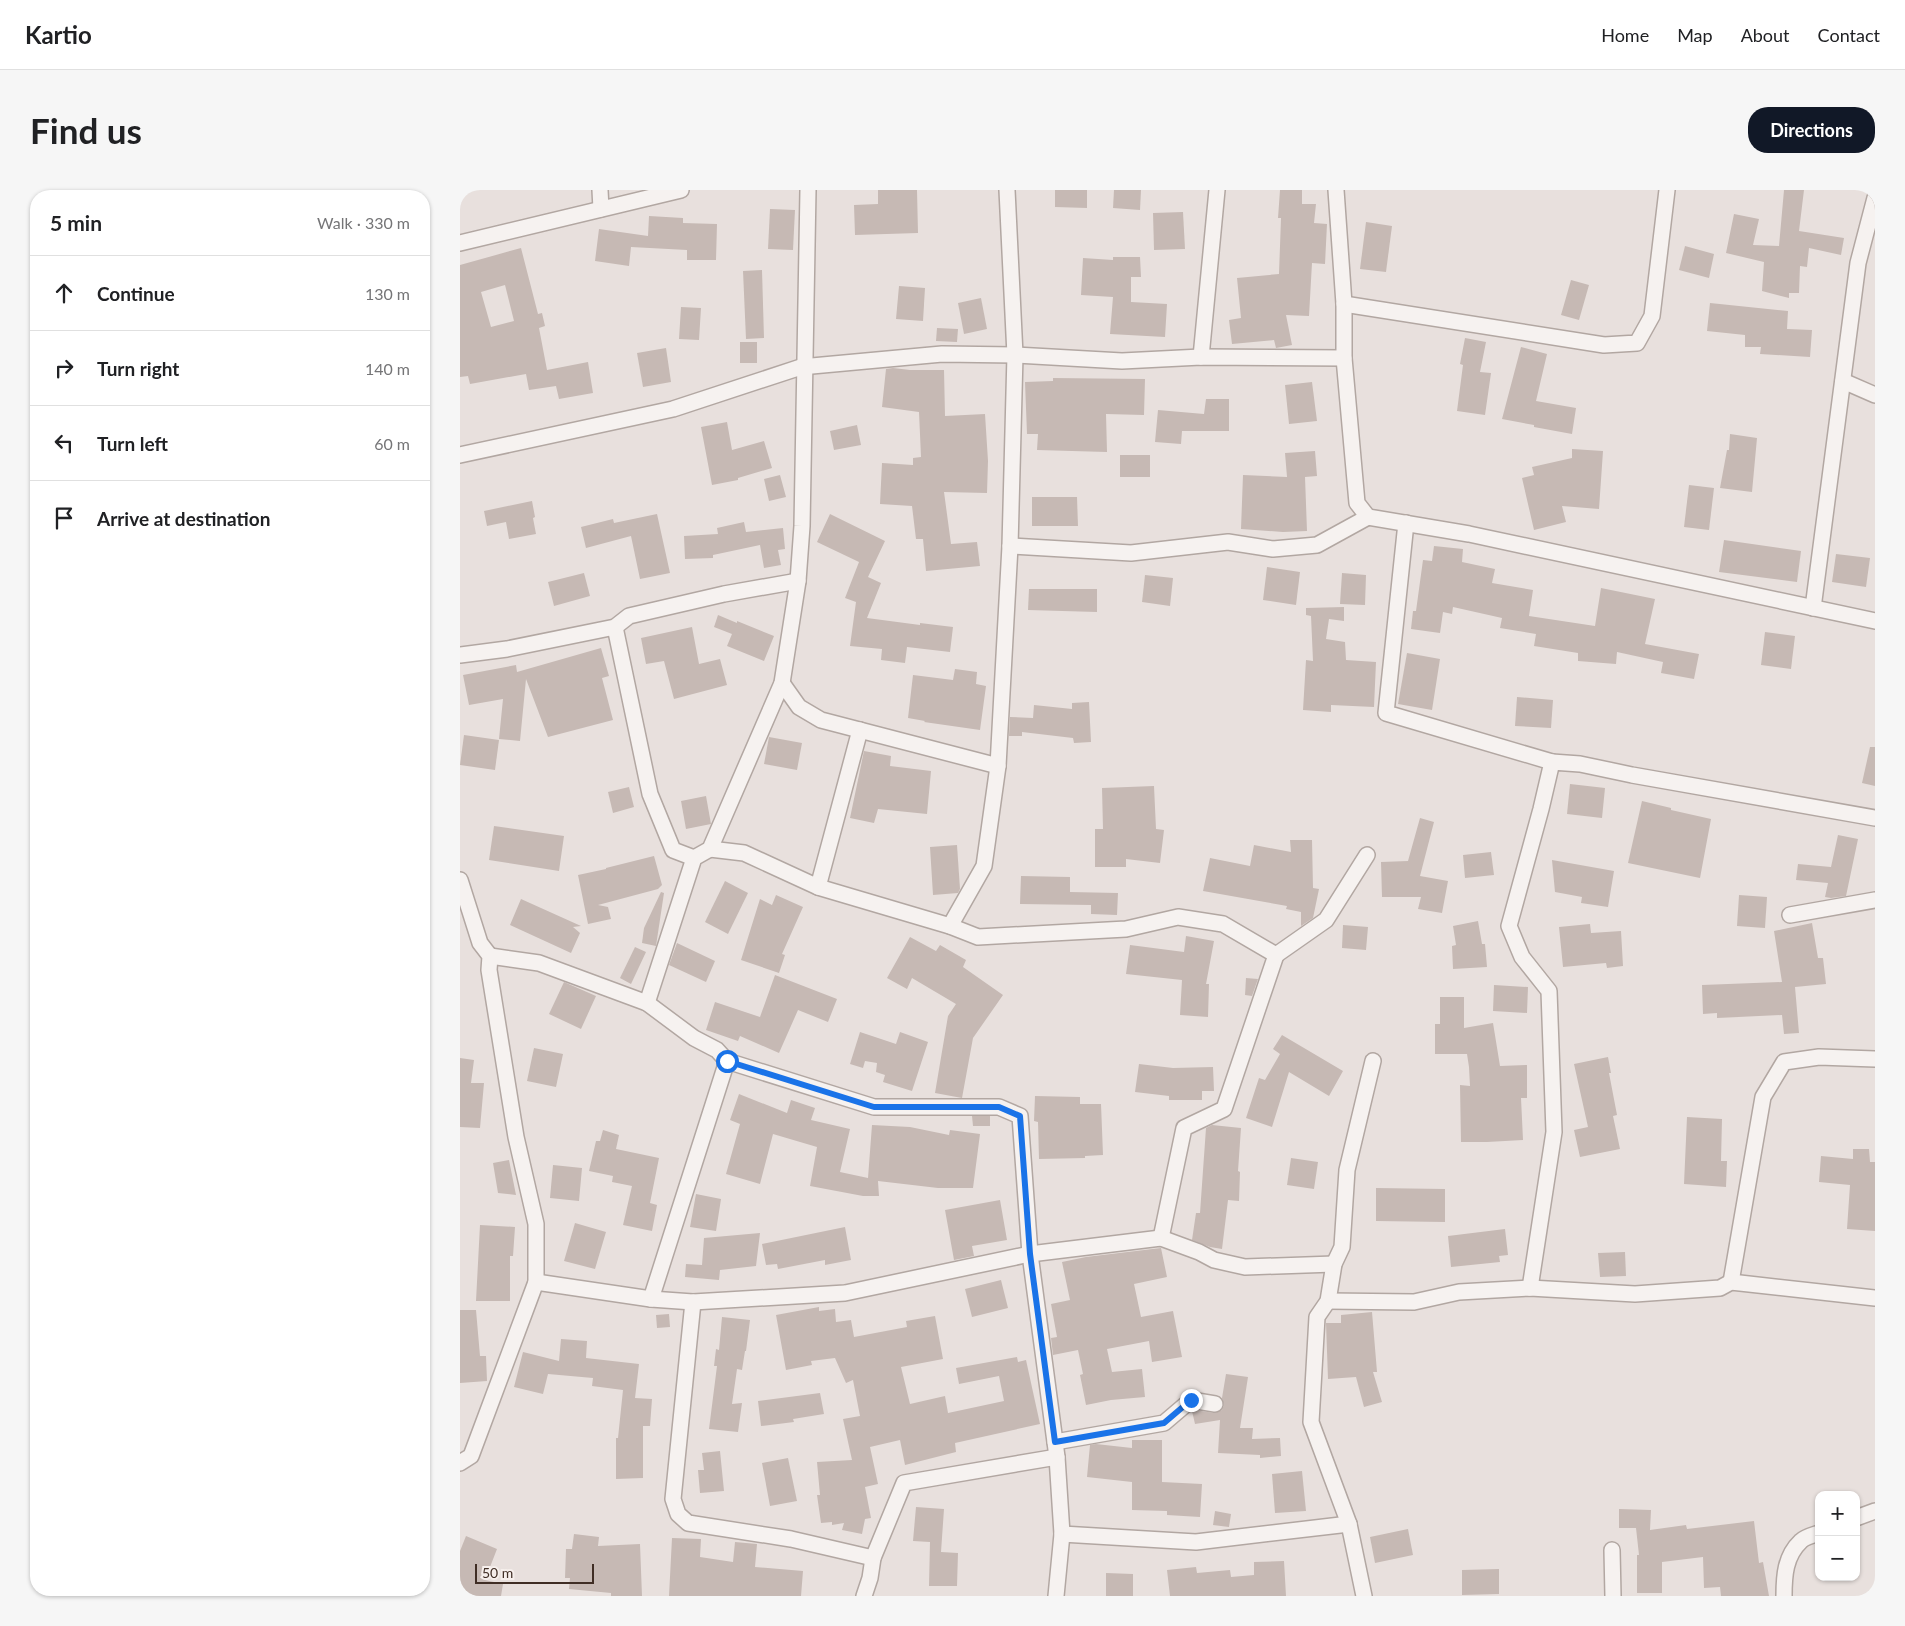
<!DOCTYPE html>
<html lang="en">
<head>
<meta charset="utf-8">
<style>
	:root { --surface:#fff; --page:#f6f6f6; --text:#202124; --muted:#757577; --line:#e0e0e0; --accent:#111827 }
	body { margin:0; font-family:Lato,sans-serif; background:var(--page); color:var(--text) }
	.controls { position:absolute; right:15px; bottom:15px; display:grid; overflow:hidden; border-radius:10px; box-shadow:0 1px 4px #0004 }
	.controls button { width:45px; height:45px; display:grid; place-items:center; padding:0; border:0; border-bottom:1px solid var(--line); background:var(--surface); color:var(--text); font:25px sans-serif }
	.scale { position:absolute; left:15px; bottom:12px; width:119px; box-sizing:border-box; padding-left:5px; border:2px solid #402e25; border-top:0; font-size:14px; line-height:18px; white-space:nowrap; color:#402e25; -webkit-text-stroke:4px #f6efec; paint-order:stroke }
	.stop { position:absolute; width:15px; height:15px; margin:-11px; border:4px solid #1a73e8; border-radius:50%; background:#fff }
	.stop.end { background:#1a73e8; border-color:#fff; box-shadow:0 1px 5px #0008 }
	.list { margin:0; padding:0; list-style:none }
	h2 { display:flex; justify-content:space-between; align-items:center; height:65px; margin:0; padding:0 20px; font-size:21px }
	h2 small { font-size:16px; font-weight:400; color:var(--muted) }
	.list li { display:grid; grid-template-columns:32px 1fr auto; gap:15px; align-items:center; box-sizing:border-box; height:75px; padding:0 20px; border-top:1px solid var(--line) }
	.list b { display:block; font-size:19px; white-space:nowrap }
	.list em { font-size:16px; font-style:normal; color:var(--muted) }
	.icon { flex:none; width:28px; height:28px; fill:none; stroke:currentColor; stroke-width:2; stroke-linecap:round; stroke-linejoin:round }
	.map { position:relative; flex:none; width:1415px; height:1406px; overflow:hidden; border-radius:20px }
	header { display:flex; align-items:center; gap:30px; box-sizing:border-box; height:70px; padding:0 25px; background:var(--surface); border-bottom:1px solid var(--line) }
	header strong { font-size:24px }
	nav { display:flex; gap:28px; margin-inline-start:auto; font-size:18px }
	.intro { display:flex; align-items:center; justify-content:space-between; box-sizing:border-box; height:120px; padding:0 30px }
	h1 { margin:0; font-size:35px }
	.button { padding:12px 22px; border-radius:20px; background:var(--accent); color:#fff; font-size:18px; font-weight:700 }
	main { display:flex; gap:30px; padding:0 30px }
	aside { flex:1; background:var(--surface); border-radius:20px; box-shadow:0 1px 4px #0004 }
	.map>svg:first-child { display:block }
	.building { fill:#c6b9b4; fill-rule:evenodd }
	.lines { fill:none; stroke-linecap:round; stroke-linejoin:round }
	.minor-casing { stroke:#b2a7a2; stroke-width:18 }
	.minor { stroke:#f6f2f0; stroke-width:15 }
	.route { stroke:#1a73e8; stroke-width:6 }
</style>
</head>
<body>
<header>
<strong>Kartio</strong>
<nav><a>Home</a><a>Map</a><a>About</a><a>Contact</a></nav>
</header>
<div class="intro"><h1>Find us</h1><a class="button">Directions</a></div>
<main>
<aside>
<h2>5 min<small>Walk · 330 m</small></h2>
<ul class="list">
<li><svg class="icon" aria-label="ahead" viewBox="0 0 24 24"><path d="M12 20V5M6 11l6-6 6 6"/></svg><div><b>Continue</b></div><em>130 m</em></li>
<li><svg class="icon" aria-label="right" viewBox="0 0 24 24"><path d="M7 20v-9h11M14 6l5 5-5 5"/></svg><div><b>Turn right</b></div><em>140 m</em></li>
<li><svg class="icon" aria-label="left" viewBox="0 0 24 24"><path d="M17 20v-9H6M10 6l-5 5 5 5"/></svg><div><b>Turn left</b></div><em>60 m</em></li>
<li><svg class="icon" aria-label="arrive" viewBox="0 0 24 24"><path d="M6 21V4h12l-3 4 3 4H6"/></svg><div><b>Arrive at destination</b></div></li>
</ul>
</aside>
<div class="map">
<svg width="1415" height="1406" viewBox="0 0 1415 1406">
	<rect width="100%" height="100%" fill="#e8e0dd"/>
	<g class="building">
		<polygon points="418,0 457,0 458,43 395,45 394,15 418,14"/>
		<polygon points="595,0 627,0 627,18 595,17"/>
		<polygon points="654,0 681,0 680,20 653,18"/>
		<polygon points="820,0 842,0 842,14 856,14 854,33 867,34 865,74 852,73 849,126 826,125 832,155 816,158 814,150 772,154 769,130 781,128 777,88 819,84 821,28 818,28"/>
		<polygon points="1324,0 1344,0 1339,41 1384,48 1381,65 1349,58 1347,77 1340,76 1339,103 1329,103 1329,108 1302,101 1304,72 1266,63 1274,24 1299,29 1293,55 1319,56"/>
		<polygon points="310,19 335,20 333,60 308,59"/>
		<polygon points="723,22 725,59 694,60 693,23"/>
		<polygon points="189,26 223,28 223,33 257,34 256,70 227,70 227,60 171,57 169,76 135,71 139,39 188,46"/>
		<polygon points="906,32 932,36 926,82 900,79"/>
		<polygon points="1225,56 1254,64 1249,88 1219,80"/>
		<path d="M61,58L78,124L82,123L85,136L79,138L87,180L128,172L133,203L99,209L96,196L69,200L66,184L10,194L8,186L0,187V75ZM45,95L54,131L31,137L21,102Z"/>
		<polygon points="653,67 680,67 681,87 671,87 671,112 707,114 705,147 650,144 653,107 621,105 623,68 653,70"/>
		<polygon points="302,80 304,148 286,149 283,81"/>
		<polygon points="1111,90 1129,95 1119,130 1101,125"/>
		<polygon points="439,96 465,98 463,131 436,129"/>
		<polygon points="521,108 527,139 504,144 498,113"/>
		<polygon points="1250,113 1328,121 1327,139 1352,140 1350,167 1300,164 1301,157 1285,157 1285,145 1247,141"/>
		<polygon points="221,117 241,118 239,150 219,149"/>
		<polygon points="477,138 498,139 497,152 476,151"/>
		<polygon points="1005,148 1026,152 1020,182 1031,183 1025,225 997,221 1003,175 1000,174"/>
		<rect x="280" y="152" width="17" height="21"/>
		<polygon points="1061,157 1087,164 1076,211 1116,218 1112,244 1074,237 1074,235 1042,229"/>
		<polygon points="206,158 211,192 183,197 177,163"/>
		<polygon points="433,178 450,180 484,180 485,226 525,224 528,271 527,303 484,302 491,354 517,352 520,376 466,381 463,349 456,349 452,316 420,314 422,273 453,275 453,268 461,267 459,222 422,217 426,179"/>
		<polygon points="593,188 685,189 684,225 646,224 647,262 577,260 578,244 567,244 565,192 593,191"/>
		<polygon points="852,192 857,231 829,234 825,195"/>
		<polygon points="746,209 769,209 769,241 722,241 721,254 695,252 698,220 744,224"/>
		<polygon points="267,232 272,260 304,251 312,278 278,288 278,290 252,295 241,237"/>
		<polygon points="397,235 401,255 374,260 370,241"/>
		<polygon points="1270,244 1297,248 1292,302 1260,298 1267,260 1269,260"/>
		<polygon points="1112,259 1143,261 1139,319 1102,316 1106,332 1074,340 1062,288 1074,285 1072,277 1112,268"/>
		<polygon points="855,261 857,286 845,287 847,341 823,342 781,339 783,285 827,287 825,263"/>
		<rect x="660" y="265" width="30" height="22"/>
		<polygon points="320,285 326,307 309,311 304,289"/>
		<polygon points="1229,295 1254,298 1249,340 1224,337"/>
		<polygon points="572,307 617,307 618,336 572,336"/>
		<polygon points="72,311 75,327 73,328 76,344 49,349 46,332 27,336 24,321"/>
		<polygon points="197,324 210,383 180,389 171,346 126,358 121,337 153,329 154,333"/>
		<polygon points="370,324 425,351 408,387 421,393 407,428 460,435 460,433 493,437 490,462 447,457 445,473 421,470 422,459 390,456 396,412 385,408 399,372 357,352"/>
		<polygon points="284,332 286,342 323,338 325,359 318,360 321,375 304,378 300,355 253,365 253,368 225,369 224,346 258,344 257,338"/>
		<polygon points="1264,350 1341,361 1337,392 1259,382"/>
		<polygon points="974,356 1003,359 1002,372 1035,379 1032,393 1073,400 1069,426 1135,436 1141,398 1195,409 1185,454 1239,464 1234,489 1201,483 1203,472 1157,462 1156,474 1118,471 1118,463 1074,456 1076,444 1040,438 1042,428 993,417 992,424 983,422 980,443 951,439 953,421 956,421 963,370 972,371"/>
		<polygon points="1376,364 1410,368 1406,397 1372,392"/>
		<polygon points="807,377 840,382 836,415 803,410"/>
		<polygon points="124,383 130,406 94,416 88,392"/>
		<polygon points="882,383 906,385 905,415 880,414"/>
		<polygon points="685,385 713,388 710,416 682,412"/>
		<polygon points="569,399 637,399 637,422 568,420"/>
		<polygon points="884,417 884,431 869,429 866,449 885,452 886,470 916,472 914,517 871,515 871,522 843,520 846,470 853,471 851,426 846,425 846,418"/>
		<polygon points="258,425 277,433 277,431 314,446 304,471 267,456 272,444 254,437"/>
		<polygon points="232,437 239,474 260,469 267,495 214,509 204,471 186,474 181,448"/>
		<polygon points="1305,442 1335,446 1331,479 1301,475"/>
		<polygon points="141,458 149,486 142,488 153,530 88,547 66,489 60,551 39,549 43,509 9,515 3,485 56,475 57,482"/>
		<polygon points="947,463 980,469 972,520 938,514"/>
		<polygon points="495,479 517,482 516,494 526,496 520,540 464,532 465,531 448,528 453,485 493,490"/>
		<polygon points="1057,507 1093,510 1091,538 1055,536"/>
		<polygon points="629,512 631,552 614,553 613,548 562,542 562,546 549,546 550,527 573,528 574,515 612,519 612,513"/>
		<polygon points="4,545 39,550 35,580 0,575"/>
		<polygon points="309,547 342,553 337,580 304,574"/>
		<polygon points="1410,557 1415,557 1415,596 1402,593"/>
		<polygon points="404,561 431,566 430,576 471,581 467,624 418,619 414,633 390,628"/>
		<polygon points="1110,594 1145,598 1142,628 1107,624"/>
		<polygon points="694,596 696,639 704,640 700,673 666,669 666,677 635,677 635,639 643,639 642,598"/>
		<polygon points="169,597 174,617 153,623 148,602"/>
		<polygon points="246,606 251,634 226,639 221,611"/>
		<polygon points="1182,611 1211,618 1211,620 1251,629 1240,688 1168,673"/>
		<polygon points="960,628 974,632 960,686 988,691 982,723 958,719 961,707 922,707 921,672 948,671"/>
		<polygon points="34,636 104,646 99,681 29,670"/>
		<polygon points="1378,645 1398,649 1386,706 1371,708 1365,707 1368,693 1336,690 1338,674 1371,677"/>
		<polygon points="830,650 852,650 853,698 859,699 853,728 841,736 841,722 826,719 827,716 743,701 750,668 790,676 794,655 831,662"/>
		<polygon points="497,655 500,699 498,703 473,705 470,657"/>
		<polygon points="1031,662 1034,685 1005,688 1003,665"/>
		<polygon points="194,666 202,695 198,699 138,715 148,717 151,729 128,734 118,685 146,679 146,678"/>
		<polygon points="1092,670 1154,681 1148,717 1121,713 1122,707 1095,702"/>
		<polygon points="561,686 610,687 610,702 658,703 657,725 631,724 631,715 560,714"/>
		<polygon points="265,691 288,703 268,744 245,732"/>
		<polygon points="201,702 204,703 196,756 182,753 184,738"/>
		<polygon points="316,705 343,717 322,764 325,765 319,783 281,770 300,709 312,715"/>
		<polygon points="1279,705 1307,707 1305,738 1277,736"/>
		<polygon points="61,709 121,736 113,737 120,743 111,763 50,735"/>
		<polygon points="1018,731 1022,754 1025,754 1027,777 993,779 992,756 996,755 993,736"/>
		<polygon points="1352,733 1358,768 1363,768 1366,794 1335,797 1339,843 1324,844 1322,825 1257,828 1257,823 1243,824 1242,795 1322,792 1314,741"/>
		<polygon points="1130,734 1131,743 1161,741 1163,776 1147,778 1146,773 1103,777 1099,737"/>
		<polygon points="883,735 908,737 906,760 882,758"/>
		<polygon points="726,746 754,751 746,794 749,794 748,827 720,825 722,790 666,784 670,755 724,762"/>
		<polygon points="450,747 476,761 480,755 506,770 503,777 543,805 513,848 502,908 475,903 488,826 496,814 452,788 447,799 427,788"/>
		<polygon points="217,753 255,771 246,792 209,775"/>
		<polygon points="175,757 186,762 171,794 160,788"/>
		<polygon points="315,785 377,809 368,832 338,820 319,863 280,846 278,851 246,840 255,812 300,827"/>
		<polygon points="786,788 798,789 792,806 785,805"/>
		<polygon points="104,792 136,806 121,839 89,824"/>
		<polygon points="1034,795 1068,797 1067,823 1033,821"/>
		<polygon points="980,807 1004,807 1004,838 1033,833 1040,876 1067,875 1067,908 1061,908 1063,950 1027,952 1001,952 1000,895 1010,896 1009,877 1007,864 975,864 975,834 980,834"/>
		<polygon points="400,842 436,854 440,842 468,852 452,901 423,892 425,885 416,882 417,873 405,871 403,878 390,874"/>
		<polygon points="822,845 883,881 869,906 829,882 812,937 786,928 799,888 805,890 820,864 813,859"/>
		<polygon points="74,858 103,864 96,897 67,891"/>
		<polygon points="1148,867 1151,883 1149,883 1157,925 1153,926 1160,959 1120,967 1114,940 1128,937 1114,874"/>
		<polygon points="0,868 14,870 11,893 24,893 20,938 0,937"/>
		<polygon points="679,874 713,878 753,877 754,901 742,901 742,910 709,910 709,906 675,902"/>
		<polygon points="279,904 327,923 331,910 355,918 351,930 390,939 380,982 408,988 412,935 450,937 489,945 490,940 520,944 513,998 478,998 418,991 419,1006 403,1006 350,996 357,957 313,944 300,994 266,984 280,934 270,930"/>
		<polygon points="575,906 620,907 620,914 641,914 643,965 625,966 625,968 579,969 578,932 574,931"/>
		<polygon points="512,926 530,926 530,936 513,936"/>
		<polygon points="1227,927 1262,929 1261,971 1267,971 1266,997 1224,994"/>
		<polygon points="752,935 781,938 778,981 780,982 779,1011 768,1010 762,1059 750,1057 732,1050 736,1023 740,1023 746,938"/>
		<polygon points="143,940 159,945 156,959 199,968 190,1013 197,1015 192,1041 163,1035 172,996 152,992 153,986 129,981 136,951 140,951"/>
		<polygon points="1393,959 1409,959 1410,972 1415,972 1415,1041 1387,1039 1390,995 1359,992 1361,966 1393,969"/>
		<polygon points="831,968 858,972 854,999 827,995"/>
		<polygon points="49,970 56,1005 38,1003 33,973"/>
		<polygon points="93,975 122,978 119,1011 90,1008"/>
		<polygon points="916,998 985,999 985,1032 916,1031"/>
		<polygon points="236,1004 261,1009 256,1041 230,1037"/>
		<polygon points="540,1010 547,1050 512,1056 514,1066 494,1070 485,1020"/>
		<polygon points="115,1033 146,1042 135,1079 104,1071"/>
		<polygon points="20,1035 55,1037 53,1066 50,1066 50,1111 16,1111"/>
		<polygon points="385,1037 391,1070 365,1075 365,1070 318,1079 317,1074 306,1075 302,1054"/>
		<polygon points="1045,1039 1048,1065 1039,1066 1040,1072 991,1077 988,1046"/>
		<polygon points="300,1043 296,1076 260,1080 259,1090 225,1087 226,1074 242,1075 244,1048"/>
		<polygon points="701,1058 707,1087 674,1094 681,1127 713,1121 722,1167 692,1172 689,1151 647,1159 652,1182 682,1179 685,1207 651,1210 626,1215 620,1185 623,1184 618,1160 593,1165 591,1148 597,1147 591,1114 610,1110 602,1072 626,1067"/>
		<polygon points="1165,1062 1166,1086 1140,1087 1138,1063"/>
		<polygon points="541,1090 548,1118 512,1127 505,1099"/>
		<polygon points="359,1117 359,1121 375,1119 376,1132 391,1130 394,1147 447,1137 446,1131 475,1126 483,1169 441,1177 450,1214 485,1206 488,1223 544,1211 539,1186 499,1194 496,1178 557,1167 558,1172 566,1170 580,1234 495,1253 496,1262 445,1275 440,1250 410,1257 418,1294 405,1297 411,1328 405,1329 402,1344 382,1340 384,1333 372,1335 372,1332 361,1333 357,1305 360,1305 357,1272 392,1270 383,1229 400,1226 393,1190 386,1193 375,1168 351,1171 352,1175 326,1180 316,1125"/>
		<polygon points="0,1120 16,1120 20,1166 26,1166 27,1191 0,1193"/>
		<polygon points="912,1122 917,1182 913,1182 922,1212 904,1217 896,1187 868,1189 866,1133 881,1133 881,1125"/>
		<polygon points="209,1124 210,1137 197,1138 196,1125"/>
		<polygon points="262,1127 290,1130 286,1161 285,1161 282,1180 277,1179 272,1214 282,1213 278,1242 249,1239 257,1176 254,1176 256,1159 259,1160"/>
		<polygon points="101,1149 127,1151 126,1168 179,1174 175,1208 192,1209 190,1236 183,1236 183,1288 156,1289 156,1248 158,1248 163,1200 132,1196 133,1188 88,1184 83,1204 54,1197 63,1162 99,1171"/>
		<polygon points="766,1184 788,1187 780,1238 793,1238 792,1249 820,1248 821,1266 800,1268 800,1265 758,1263 760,1230 735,1234 732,1221 734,1220 754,1223 762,1220 764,1215 762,1208"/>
		<polygon points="360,1203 364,1224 333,1229 334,1232 301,1236 298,1211"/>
		<polygon points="672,1250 702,1250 702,1292 742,1294 740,1327 707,1325 707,1321 672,1320 672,1292 627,1287 630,1255 636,1254 672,1258"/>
		<polygon points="260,1261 264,1301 240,1303 238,1280 244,1280 242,1263"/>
		<polygon points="328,1268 337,1311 310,1316 302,1273"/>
		<polygon points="842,1281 846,1321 815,1323 812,1284"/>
		<polygon points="456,1317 484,1319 481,1362 498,1363 497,1396 469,1396 470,1352 453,1351"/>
		<polygon points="1159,1319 1191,1320 1190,1340 1226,1335 1227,1339 1294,1331 1299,1373 1303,1372 1309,1406 1261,1406 1260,1397 1244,1398 1243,1367 1202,1372 1202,1403 1177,1403 1177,1365 1179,1365 1176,1338 1159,1338"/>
		<polygon points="755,1321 771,1324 769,1337 753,1335"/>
		<polygon points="948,1339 953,1365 915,1373 910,1347"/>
		<polygon points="114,1344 139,1347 138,1356 180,1354 182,1406 151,1406 151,1403 109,1399 110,1388 105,1388 106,1359 112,1359"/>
		<polygon points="6,1346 37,1359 25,1390 43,1394 41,1406 0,1406 0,1361"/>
		<polygon points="212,1348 241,1349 240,1367 273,1372 275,1352 297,1354 295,1377 343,1381 341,1406 209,1406"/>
		<polygon points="824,1371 826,1406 710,1406 707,1380 736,1377 737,1383 770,1380 771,1387 794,1385 794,1372"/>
		<polygon points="1039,1379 1039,1404 1002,1405 1002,1380"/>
		<polygon points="646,1383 673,1384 673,1406 646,1406"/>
	</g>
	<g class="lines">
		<g class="minor-casing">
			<g id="minor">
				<polyline points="140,0 141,19"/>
				<polyline points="876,0 884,114 884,168 897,313 908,327 1009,344 1415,431"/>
				<polyline points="0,53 221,0"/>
				<polyline points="884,114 1144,155 1177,153 1192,126 1207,0"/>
				<polyline points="741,167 757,0"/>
				<polyline points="1383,191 1415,205"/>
				<polyline points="0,265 213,219 341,177 482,164 555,165 662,171 741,167 884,168"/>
				<polyline points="946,333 926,523 1092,572"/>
				<polyline points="550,356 671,363 768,352 813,359 857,355 908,327"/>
				<polyline points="1353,418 1398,73 1415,8"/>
				<polyline points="155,437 190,604 213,660 234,668"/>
				<polyline points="0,465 47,459 155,437 169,426 264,404 338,391"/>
				<polyline points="322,493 339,517 361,530 538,576"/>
				<polyline points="250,659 284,663 358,697 490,736 518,747 666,739 718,727 763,734 816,765 764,919 724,938 701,1048"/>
				<polyline points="0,690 20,753 30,766 29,780 56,947 76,1034 76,1092 11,1266 0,1273"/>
				<polyline points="358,697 400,540"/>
				<polyline points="1330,725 1415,710"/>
				<polyline points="490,736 524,676 538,576 550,356 555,165 547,0"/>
				<polyline points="816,765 866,730 907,665"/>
				<polyline points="30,766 79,773 187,813 234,848 257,860 267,871 414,917 539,917 560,926 570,1064 597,1267 602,1344 596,1406"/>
				<polyline points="187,813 234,668 250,659 322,493 338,391 342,336 348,0"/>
				<polyline points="76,1092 191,1109 233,1112 385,1103 570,1064 701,1048 739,1062 754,1070 785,1077 874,1074"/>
				<polyline points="1271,1092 1303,907 1324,872 1359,867 1415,869"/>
				<polyline points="1070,1098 1094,942 1089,801 1062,767 1049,736 1081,619 1092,572 1120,574 1172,585 1415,628"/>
				<polyline points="191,1109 267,871"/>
				<polyline points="868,1111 954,1112 999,1102 1070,1098 1175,1104 1260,1098 1271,1092 1415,1108"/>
				<polyline points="233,1112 213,1309 218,1324 228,1333 331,1349 413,1368"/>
				<polyline points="595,1252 704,1233 731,1210 755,1214"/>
				<polyline points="1396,1328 1415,1321"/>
				<polyline points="602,1344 736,1352 889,1334"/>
				<polyline points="1152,1360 1153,1406"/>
				<polyline points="404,1406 410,1388 413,1368 444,1293 597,1267"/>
				<polyline points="904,1406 889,1334 851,1232 857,1127 868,1111 874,1074 882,1057 887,980 913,871"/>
				<path d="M1324,1406C1324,1386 1325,1366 1341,1351C1345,1347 1353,1345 1359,1343"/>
			</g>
		</g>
		<use href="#minor" class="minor"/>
	</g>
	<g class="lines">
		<polyline class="route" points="267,871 414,917 539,917 560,926 570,1064 595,1252 704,1233 731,1210"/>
	</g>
</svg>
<div class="controls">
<button>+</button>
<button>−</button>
</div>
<div class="scale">50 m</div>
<div class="stop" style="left:267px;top:871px"></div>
<div class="stop end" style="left:731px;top:1210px"></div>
</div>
</main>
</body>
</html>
